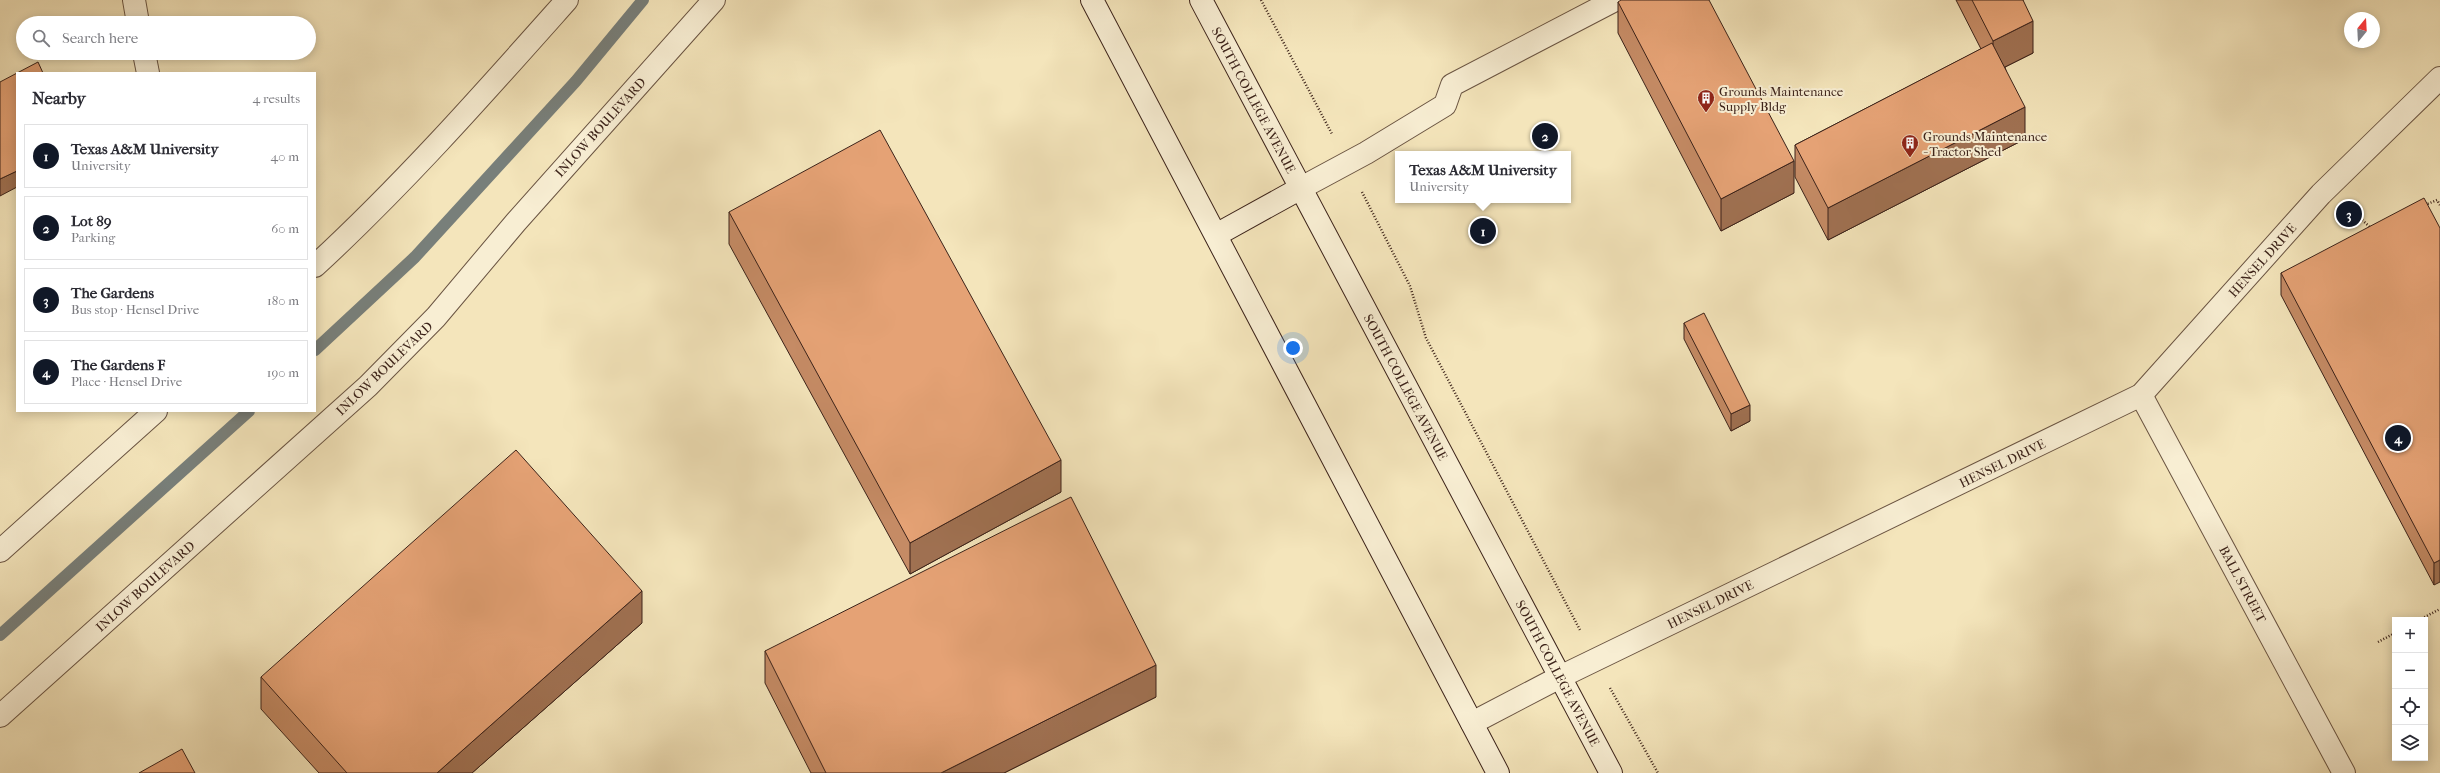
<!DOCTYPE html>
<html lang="en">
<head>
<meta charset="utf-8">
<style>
	:root { --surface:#fff; --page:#f7f7f7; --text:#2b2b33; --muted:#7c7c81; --line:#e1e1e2; --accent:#111827 }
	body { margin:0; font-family:"IM FELL French Canon",serif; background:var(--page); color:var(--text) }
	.controls { position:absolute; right:12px; bottom:12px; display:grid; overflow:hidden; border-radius:0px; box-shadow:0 2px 10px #0003 }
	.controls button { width:36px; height:36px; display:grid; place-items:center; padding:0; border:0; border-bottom:1px solid var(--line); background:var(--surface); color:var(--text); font:20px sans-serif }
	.compass { position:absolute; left:2344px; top:12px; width:36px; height:36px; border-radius:50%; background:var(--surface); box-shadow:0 2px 10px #0003; rotate:18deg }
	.you { position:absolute; left:1293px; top:348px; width:14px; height:14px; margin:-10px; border:3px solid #fff; border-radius:50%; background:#1a73e8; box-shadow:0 0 0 6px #1a73e833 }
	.badge { display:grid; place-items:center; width:26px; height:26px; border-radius:50%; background:var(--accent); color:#fff; font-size:13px; font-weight:700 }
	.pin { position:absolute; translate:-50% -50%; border:2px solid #fff; box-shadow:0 1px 4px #0006 }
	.popup { position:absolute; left:1395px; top:151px; width:176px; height:52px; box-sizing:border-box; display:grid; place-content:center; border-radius:0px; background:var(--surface); filter:drop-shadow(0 1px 3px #0005); font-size:13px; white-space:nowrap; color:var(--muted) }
	.popup b { font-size:15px; color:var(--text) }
	.popup::after { content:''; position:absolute; left:50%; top:100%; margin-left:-8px; border:8px solid transparent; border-top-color:var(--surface) }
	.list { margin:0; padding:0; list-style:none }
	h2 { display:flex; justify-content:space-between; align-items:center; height:52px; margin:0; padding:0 16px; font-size:17px }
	h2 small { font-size:13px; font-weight:400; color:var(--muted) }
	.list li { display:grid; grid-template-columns:26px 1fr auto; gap:12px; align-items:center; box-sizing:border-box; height:64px; margin:0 8px 8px; padding:0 8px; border:1px solid var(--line); border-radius:0px }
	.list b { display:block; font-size:15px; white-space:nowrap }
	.list p { margin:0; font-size:13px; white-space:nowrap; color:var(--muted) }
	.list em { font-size:13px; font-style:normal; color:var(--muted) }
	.icon { flex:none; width:22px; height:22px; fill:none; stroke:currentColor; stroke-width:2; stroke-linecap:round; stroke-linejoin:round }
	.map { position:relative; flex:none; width:2440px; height:773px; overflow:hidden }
	.search { position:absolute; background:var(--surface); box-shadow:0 2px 10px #0003; left:16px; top:16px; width:300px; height:44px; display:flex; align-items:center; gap:10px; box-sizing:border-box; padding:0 14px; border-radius:22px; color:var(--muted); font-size:15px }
	.panel { position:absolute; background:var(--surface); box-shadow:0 2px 10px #0003; left:16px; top:72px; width:300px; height:340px; border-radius:0px }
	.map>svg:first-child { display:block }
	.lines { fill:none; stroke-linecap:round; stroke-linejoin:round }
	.stream { stroke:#787f7a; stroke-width:12 }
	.service-casing { stroke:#6a5442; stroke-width:24 }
	.minor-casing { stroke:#6a5442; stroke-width:24 }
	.secondary-casing { stroke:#3c231a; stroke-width:24 }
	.path { stroke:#3c231a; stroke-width:2.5; stroke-dasharray:1 2; stroke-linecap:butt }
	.service { stroke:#f8eed3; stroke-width:22 }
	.minor { stroke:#f8eed3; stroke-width:22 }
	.secondary { stroke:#f8eed3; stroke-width:22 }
	.wall { fill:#c58b65; stroke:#3c231a }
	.shaded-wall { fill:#a07152; stroke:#3c231a }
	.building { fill:#e5a275; stroke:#3c231a }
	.labels { text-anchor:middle; stroke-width:4; stroke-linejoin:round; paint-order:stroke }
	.poi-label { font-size:13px; fill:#3c231a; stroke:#f8eed3; text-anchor:start }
	.street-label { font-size:13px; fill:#3c231a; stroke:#f8eed3 }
</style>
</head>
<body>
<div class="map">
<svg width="2440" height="773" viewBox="0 0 2440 773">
	<rect width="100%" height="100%" fill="#f4e5bb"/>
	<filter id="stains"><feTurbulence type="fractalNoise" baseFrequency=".005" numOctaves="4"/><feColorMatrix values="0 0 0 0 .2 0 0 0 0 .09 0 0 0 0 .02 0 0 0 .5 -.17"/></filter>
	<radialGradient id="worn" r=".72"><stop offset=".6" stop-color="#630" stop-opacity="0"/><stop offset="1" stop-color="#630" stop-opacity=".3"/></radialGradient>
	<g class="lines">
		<g class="stream">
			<polyline points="315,350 415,257 576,81 643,0"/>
			<polyline points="0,635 249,411"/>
		</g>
		<g class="service-casing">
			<g id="service">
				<polyline points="1301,188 1366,153 1445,105 1452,85 1615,0"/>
				<polyline points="2141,395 2344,773"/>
			</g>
		</g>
		<g class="minor-casing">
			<g id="minor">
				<polyline points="134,0 138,23"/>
				<polyline points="144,53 148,73"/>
				<path d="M315,266C405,183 486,91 567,0"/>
				<polyline points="0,551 156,411"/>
				<polyline points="0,716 368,386 436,317 516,222 714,0"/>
				<polyline points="1472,723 1560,677 2141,395 2321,194 2440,78"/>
			</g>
		</g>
		<g class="secondary-casing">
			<g id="secondary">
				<polyline points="1092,0 1498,773"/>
				<polyline points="1201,0 1611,773"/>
				<polyline points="1216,235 1301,188"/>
			</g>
		</g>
		<g class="path">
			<polyline points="1261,0 1332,134"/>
			<polyline points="1362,192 1410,286 1426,338 1580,630"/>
			<polyline points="2425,205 2437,200 2440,205"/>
			<polyline points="2351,210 2371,228"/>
			<polyline points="2419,620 2440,609"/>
			<polyline points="2378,642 2395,633"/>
			<polyline points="1610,688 1658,773"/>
		</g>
		<use href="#service" class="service"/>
		<use href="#minor" class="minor"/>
		<use href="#secondary" class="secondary"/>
	</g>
	<g class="wall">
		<polygon points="1956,0 2023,0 2033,53 2005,67 2025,139 1828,240 1795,177 1795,145 1981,49"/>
		<polygon points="1618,2 1794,193 1721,231 1618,33"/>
		<polygon points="729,212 1061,492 910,574 729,244"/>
		<polygon points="2440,228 2434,585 2281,295 2281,273"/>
		<polygon points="1684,323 1750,421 1731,431 1684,339"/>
		<polygon points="642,623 472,773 319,773 261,709 261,677"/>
		<polygon points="765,651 1156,697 1004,773 811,773 765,683"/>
	</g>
	<g class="shaded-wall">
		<polygon points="2033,21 2033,53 1993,73 1993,41"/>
		<polygon points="2025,107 2025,139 1828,240 1828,208"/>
		<polygon points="1794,161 1794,193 1721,231 1721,199"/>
		<polygon points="17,171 17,187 0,196 0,179"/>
		<polygon points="1750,405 1750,421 1731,431 1731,414"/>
		<polygon points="1061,460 1061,492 910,574 910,543"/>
		<polygon points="2440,560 2440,582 2434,585 2434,563"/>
		<polygon points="642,591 642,623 472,773 437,773"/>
		<polygon points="1156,665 1156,697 1004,773 941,773"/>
	</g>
	<g class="building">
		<polygon points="1621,0 1709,0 1794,161 1721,199 1618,2"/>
		<polygon points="1972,0 2023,0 2033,21 1993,41"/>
		<polygon points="1992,43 2025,107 1828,208 1795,145"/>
		<polygon points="38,62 43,73 17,73 17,171 0,179 0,82"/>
		<polygon points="880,130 1061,460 910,543 729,212"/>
		<polygon points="2424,198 2440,228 2440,560 2434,563 2281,273"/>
		<polygon points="1704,313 1750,405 1731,414 1684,323"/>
		<polygon points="516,450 642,591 437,773 347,773 261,677"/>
		<polygon points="1071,497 1156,665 941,773 826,773 765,651"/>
		<polygon points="182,749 195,773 139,773"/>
	</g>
	<defs>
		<g id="building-pin" transform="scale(0.9)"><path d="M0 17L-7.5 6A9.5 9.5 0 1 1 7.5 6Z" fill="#8f2418" stroke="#f8eed3"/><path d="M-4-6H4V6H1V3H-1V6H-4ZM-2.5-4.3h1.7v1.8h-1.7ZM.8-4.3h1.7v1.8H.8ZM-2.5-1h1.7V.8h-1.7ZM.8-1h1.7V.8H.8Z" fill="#fff"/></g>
	</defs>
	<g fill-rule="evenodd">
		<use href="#building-pin" x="1706" y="98"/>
		<use href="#building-pin" x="1910" y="143"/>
	</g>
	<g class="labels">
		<g class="poi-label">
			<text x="1719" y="96">Grounds Maintenance<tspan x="1719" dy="15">Supply Bldg</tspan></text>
			<text x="1923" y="141">Grounds Maintenance<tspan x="1923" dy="15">- Tractor Shed</tspan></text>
		</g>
		<g class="street-label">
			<text transform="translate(1254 100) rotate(62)" y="5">SOUTH COLLEGE AVENUE</text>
			<text transform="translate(600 127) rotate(-48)" y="5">INLOW BOULEVARD</text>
			<text transform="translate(2262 260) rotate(-48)" y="5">HENSEL DRIVE</text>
			<text transform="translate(384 368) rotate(-44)" y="5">INLOW BOULEVARD</text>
			<text transform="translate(1406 387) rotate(62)" y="5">SOUTH COLLEGE AVENUE</text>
			<text transform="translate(2002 463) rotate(-26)" y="5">HENSEL DRIVE</text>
			<text transform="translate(2243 584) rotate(62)" y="5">BALL STREET</text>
			<text transform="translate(145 586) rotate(-42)" y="5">INLOW BOULEVARD</text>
			<text transform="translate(1710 604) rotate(-26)" y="5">HENSEL DRIVE</text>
			<text transform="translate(1558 673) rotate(62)" y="5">SOUTH COLLEGE AVENUE</text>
		</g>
	</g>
	<rect width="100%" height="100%" filter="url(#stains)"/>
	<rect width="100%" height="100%" fill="url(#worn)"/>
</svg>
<div class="controls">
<button>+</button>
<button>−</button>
<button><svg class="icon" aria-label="locate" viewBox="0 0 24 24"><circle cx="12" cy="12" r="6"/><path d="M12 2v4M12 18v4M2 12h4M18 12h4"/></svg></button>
<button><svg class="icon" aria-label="layers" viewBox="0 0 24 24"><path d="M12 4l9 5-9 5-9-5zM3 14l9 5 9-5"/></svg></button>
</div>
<svg class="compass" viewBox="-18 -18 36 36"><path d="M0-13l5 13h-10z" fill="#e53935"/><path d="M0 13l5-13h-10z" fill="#7c7c81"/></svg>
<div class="you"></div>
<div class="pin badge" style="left:1483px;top:231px">1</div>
<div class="popup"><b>Texas A&amp;M University</b>University</div>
<div class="pin badge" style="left:1545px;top:136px">2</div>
<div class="pin badge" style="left:2349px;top:214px">3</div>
<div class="pin badge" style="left:2398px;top:438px">4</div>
<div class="search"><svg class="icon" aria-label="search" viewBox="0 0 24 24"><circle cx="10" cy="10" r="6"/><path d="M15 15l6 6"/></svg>Search here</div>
<section class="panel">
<h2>Nearby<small>4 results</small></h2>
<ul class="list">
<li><span class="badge">1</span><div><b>Texas A&amp;M University</b><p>University</p></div><em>40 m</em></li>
<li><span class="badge">2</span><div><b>Lot 89</b><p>Parking</p></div><em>60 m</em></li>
<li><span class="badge">3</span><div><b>The Gardens</b><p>Bus stop · Hensel Drive</p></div><em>180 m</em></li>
<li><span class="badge">4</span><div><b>The Gardens F</b><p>Place · Hensel Drive</p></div><em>190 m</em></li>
</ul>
</section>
</div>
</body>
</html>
